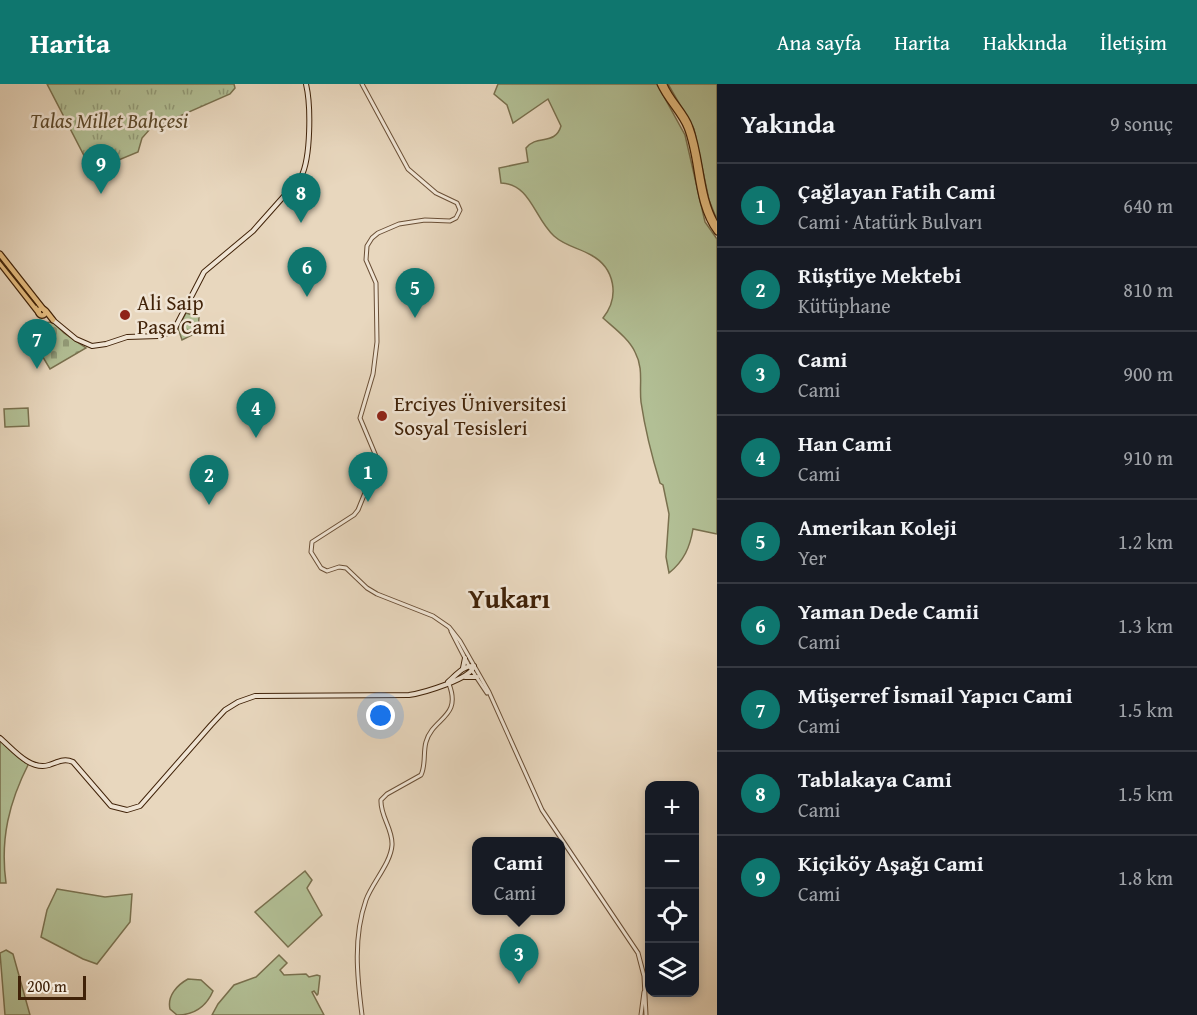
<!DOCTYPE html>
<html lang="tr">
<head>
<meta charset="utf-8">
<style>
	:root { --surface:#171b24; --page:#242831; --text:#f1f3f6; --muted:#9ea1a6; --line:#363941; --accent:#0f766e }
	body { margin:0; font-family:"Gentium Book Plus",serif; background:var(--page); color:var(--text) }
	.controls { position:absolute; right:18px; bottom:18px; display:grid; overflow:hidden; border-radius:12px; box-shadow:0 3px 9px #0003 }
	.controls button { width:54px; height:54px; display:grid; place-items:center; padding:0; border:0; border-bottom:2px solid var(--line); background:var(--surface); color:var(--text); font:30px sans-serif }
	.scale { position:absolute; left:18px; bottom:15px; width:68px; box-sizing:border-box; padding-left:6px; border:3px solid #402208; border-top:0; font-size:16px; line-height:21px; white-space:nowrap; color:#402208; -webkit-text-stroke:4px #f0e5d5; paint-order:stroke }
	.you { position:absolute; left:381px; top:632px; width:21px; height:21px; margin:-15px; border:4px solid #fff; border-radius:50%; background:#1a73e8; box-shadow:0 0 0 9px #1a73e833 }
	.badge { display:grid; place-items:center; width:39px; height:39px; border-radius:50%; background:var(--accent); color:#fff; font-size:20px; font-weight:700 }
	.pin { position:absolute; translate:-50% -50px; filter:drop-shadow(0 2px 3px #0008) }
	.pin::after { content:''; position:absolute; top:32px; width:21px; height:18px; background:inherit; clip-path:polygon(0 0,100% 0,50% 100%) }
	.popup { position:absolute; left:472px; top:753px; width:93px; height:78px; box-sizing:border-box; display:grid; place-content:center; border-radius:12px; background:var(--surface); filter:drop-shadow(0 2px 4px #0005); font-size:20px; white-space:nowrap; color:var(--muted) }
	.popup b { font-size:22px; color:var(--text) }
	.popup::after { content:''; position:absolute; left:50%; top:100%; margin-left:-12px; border:12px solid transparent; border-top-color:var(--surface) }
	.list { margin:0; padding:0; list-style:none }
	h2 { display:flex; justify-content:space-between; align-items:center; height:78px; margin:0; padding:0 24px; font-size:26px }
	h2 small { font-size:20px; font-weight:400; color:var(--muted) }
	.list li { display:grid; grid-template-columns:39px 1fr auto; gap:18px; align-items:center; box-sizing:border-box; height:84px; padding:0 24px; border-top:2px solid var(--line) }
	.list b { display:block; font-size:22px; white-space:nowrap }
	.list p { margin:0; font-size:20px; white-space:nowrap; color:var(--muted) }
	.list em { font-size:20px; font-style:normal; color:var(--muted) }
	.icon { flex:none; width:33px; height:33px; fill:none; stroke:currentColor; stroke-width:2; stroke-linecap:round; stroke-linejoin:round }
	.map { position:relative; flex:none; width:717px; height:931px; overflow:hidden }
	header { display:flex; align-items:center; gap:36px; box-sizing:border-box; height:84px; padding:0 30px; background:var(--accent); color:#fff }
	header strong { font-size:28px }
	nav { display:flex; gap:33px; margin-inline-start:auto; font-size:21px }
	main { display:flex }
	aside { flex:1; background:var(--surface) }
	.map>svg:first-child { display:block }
	.grass { fill:#b2bf95; stroke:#79704e; stroke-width:1.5 }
	.cemetery { fill:url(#cemetery-stones); stroke:#79704e; stroke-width:1.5 }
	.park { fill:url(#park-tufts); stroke:#79704e; stroke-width:1.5 }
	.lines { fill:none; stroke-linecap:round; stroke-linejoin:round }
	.tertiary-casing { stroke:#6a4f36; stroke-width:5 }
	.secondary-casing { stroke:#402208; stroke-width:6 }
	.primary-casing { stroke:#402208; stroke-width:7 }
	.tertiary { stroke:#f0e5d5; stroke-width:3 }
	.secondary { stroke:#f0e5d5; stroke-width:4 }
	.primary { stroke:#e4bc7f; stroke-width:4.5 }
	.tram { stroke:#402208; stroke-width:1.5 }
	.poi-dot { fill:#8f2418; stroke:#f0e5d5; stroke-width:2 }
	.labels { text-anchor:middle; stroke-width:5; stroke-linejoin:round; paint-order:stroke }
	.park-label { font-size:21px; font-style:italic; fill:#5c492b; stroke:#f0e5d5 }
	.poi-label { font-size:21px; fill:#402208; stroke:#f0e5d5; text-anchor:start }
	.district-label { font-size:27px; font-weight:bold; fill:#402208; stroke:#f0e5d5 }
</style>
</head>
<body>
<header>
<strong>Harita</strong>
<nav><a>Ana sayfa</a><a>Harita</a><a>Hakkında</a><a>İletişim</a></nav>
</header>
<main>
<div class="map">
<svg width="717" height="931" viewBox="0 0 717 931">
	<defs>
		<pattern id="cemetery-stones" width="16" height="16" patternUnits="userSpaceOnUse" patternTransform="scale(1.5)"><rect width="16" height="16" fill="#b2bf95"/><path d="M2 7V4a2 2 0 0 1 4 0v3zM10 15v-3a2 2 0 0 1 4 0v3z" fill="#929b78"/></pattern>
		<pattern id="park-tufts" width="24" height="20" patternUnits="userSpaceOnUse" patternTransform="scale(1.5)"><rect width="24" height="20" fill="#b2bf95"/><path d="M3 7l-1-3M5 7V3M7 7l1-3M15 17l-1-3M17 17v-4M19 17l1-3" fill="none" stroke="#929b78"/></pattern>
	</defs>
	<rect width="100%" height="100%" fill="#e8d7be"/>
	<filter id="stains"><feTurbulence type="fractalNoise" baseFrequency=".00333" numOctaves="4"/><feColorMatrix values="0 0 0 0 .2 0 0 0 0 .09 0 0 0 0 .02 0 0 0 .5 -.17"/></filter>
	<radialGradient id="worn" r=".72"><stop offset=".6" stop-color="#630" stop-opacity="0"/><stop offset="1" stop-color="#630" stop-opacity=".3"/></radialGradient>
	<g class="grass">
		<path d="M498,0H657L685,51L705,138L717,155V450L693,445C690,463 684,477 669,489L666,473L669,430L663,401L660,399C652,373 645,345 641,318C639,300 644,285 635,268C629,255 614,244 603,234C620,213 615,184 591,171C579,164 565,162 554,152C534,134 531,100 501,99L499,84L528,78L526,64C537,50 555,62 561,42L548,15L513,39L507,21L494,10Z"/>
		<polygon points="668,0 717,0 717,136 709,116 694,45"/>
		<polygon points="28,324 29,342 5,343 4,325"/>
		<path d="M0,654L29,679C9,718 0,755 6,799H0Z"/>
		<polygon points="305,787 312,796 307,804 322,831 288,863 255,828"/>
		<polygon points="57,805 105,813 132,810 130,838 97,880 83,875 41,853 47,826"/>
		<polygon points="6,866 13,870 30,931 5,931 0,869"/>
		<polygon points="279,871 287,879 280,886 284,891 306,890 309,893 317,891 320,892 318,910 317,911 314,907 312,908 324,931 212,931 218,920 234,901 256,893"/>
		<path d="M188,895L201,896L213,907C206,923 194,931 177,931L170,925C167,912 177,901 188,895Z"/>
	</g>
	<polygon class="cemetery" points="53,238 64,249 86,264 50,285 25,243 26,240"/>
	<g class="park">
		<polygon points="47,0 234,0 235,4 230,10 150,45 142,54 138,68 92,87"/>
		<polygon points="186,229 199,233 198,248 182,256 178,244"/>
	</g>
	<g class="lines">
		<g class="tertiary-casing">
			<g id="tertiary">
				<polyline points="362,0 408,85 436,109 457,119 460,126 456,134 450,137 425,136 399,140 378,149 372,154 367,162 366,176 376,199 377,258 373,290 360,334 378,377 358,426 354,431 312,458 311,468 321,484 327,487 339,483 346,484 367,504 377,510 433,532 449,543 460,557 489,608 542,726 638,869 644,892 646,931"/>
				<polyline points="451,547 469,582 487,609"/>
				<path d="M362,931C357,892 353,853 366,816C372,799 391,779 392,761C393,745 380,732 381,716L387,710L421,691C426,681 423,668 426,658C433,633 462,634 449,600"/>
				<polyline points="641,931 644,908"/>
			</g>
		</g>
		<g class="secondary-casing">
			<g id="secondary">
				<path d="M53,236L76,255L92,262L106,260L127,253L158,252L168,249L175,244L204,188L253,147L301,93C311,74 311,21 306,0"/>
				<polyline points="463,584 465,574"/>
				<polyline points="465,593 477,593"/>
				<path d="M0,654C13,665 30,687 49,681C58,678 64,674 73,678L111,722L127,726L140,722L211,641L225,626L238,618L255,612L409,611C423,609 471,595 474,582C464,581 456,591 448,598"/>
			</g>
		</g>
		<g class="primary-casing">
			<g id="primary">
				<path d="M660,0C667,16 682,30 687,44C700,77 695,118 717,148"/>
				<path d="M664,0C670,16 685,28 690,43C702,75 699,113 717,142"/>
				<polyline points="0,170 44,226"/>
				<polyline points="0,179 39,229"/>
				<circle cx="42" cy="228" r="3.5"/>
				<polyline points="46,227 53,236"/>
			</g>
		</g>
		<use href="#tertiary" class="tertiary"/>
		<use href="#secondary" class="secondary"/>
		<use href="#primary" class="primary"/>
		<polyline class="tram" points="0,176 36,221"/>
	</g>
	<g class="poi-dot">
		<circle cx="125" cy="231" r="6"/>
		<circle cx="382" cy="332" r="6"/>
	</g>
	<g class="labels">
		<g class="park-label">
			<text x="109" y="44">Talas Millet Bahçesi</text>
		</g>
		<g class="poi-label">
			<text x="137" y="226">Ali Saip<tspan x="137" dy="24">Paşa Cami</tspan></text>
			<text x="394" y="327">Erciyes Üniversitesi<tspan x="394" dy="24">Sosyal Tesisleri</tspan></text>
		</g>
		<g class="district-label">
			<text x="509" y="524">Yukarı</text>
		</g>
	</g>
	<rect width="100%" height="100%" filter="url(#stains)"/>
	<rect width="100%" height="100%" fill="url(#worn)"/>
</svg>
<div class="controls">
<button>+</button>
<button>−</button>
<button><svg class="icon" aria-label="locate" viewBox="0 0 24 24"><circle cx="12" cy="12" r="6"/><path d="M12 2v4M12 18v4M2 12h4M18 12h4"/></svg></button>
<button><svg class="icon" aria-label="layers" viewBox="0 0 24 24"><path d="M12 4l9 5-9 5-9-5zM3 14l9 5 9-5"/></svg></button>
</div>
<div class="scale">200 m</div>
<div class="you"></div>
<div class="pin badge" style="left:368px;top:418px">1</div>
<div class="pin badge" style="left:209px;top:421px">2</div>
<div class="pin badge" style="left:519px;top:900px">3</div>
<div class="popup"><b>Cami</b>Cami</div>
<div class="pin badge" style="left:256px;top:354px">4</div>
<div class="pin badge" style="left:415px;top:234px">5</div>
<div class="pin badge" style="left:307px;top:213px">6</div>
<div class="pin badge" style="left:37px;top:285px">7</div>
<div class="pin badge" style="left:301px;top:139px">8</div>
<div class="pin badge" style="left:101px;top:110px">9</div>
</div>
<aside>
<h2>Yakında<small>9 sonuç</small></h2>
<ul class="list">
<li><span class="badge">1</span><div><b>Çağlayan Fatih Cami</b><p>Cami · Atatürk Bulvarı</p></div><em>640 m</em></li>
<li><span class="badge">2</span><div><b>Rüştüye Mektebi</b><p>Kütüphane</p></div><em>810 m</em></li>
<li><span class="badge">3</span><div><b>Cami</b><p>Cami</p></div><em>900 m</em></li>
<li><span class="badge">4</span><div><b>Han Cami</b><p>Cami</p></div><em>910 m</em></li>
<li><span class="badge">5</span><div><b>Amerikan Koleji</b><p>Yer</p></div><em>1.2 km</em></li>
<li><span class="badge">6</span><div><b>Yaman Dede Camii</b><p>Cami</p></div><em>1.3 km</em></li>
<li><span class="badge">7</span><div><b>Müşerref İsmail Yapıcı Cami</b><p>Cami</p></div><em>1.5 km</em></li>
<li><span class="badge">8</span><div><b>Tablakaya Cami</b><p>Cami</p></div><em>1.5 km</em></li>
<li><span class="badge">9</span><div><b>Kiçiköy Aşağı Cami</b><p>Cami</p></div><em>1.8 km</em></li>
</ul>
</aside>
</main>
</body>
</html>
